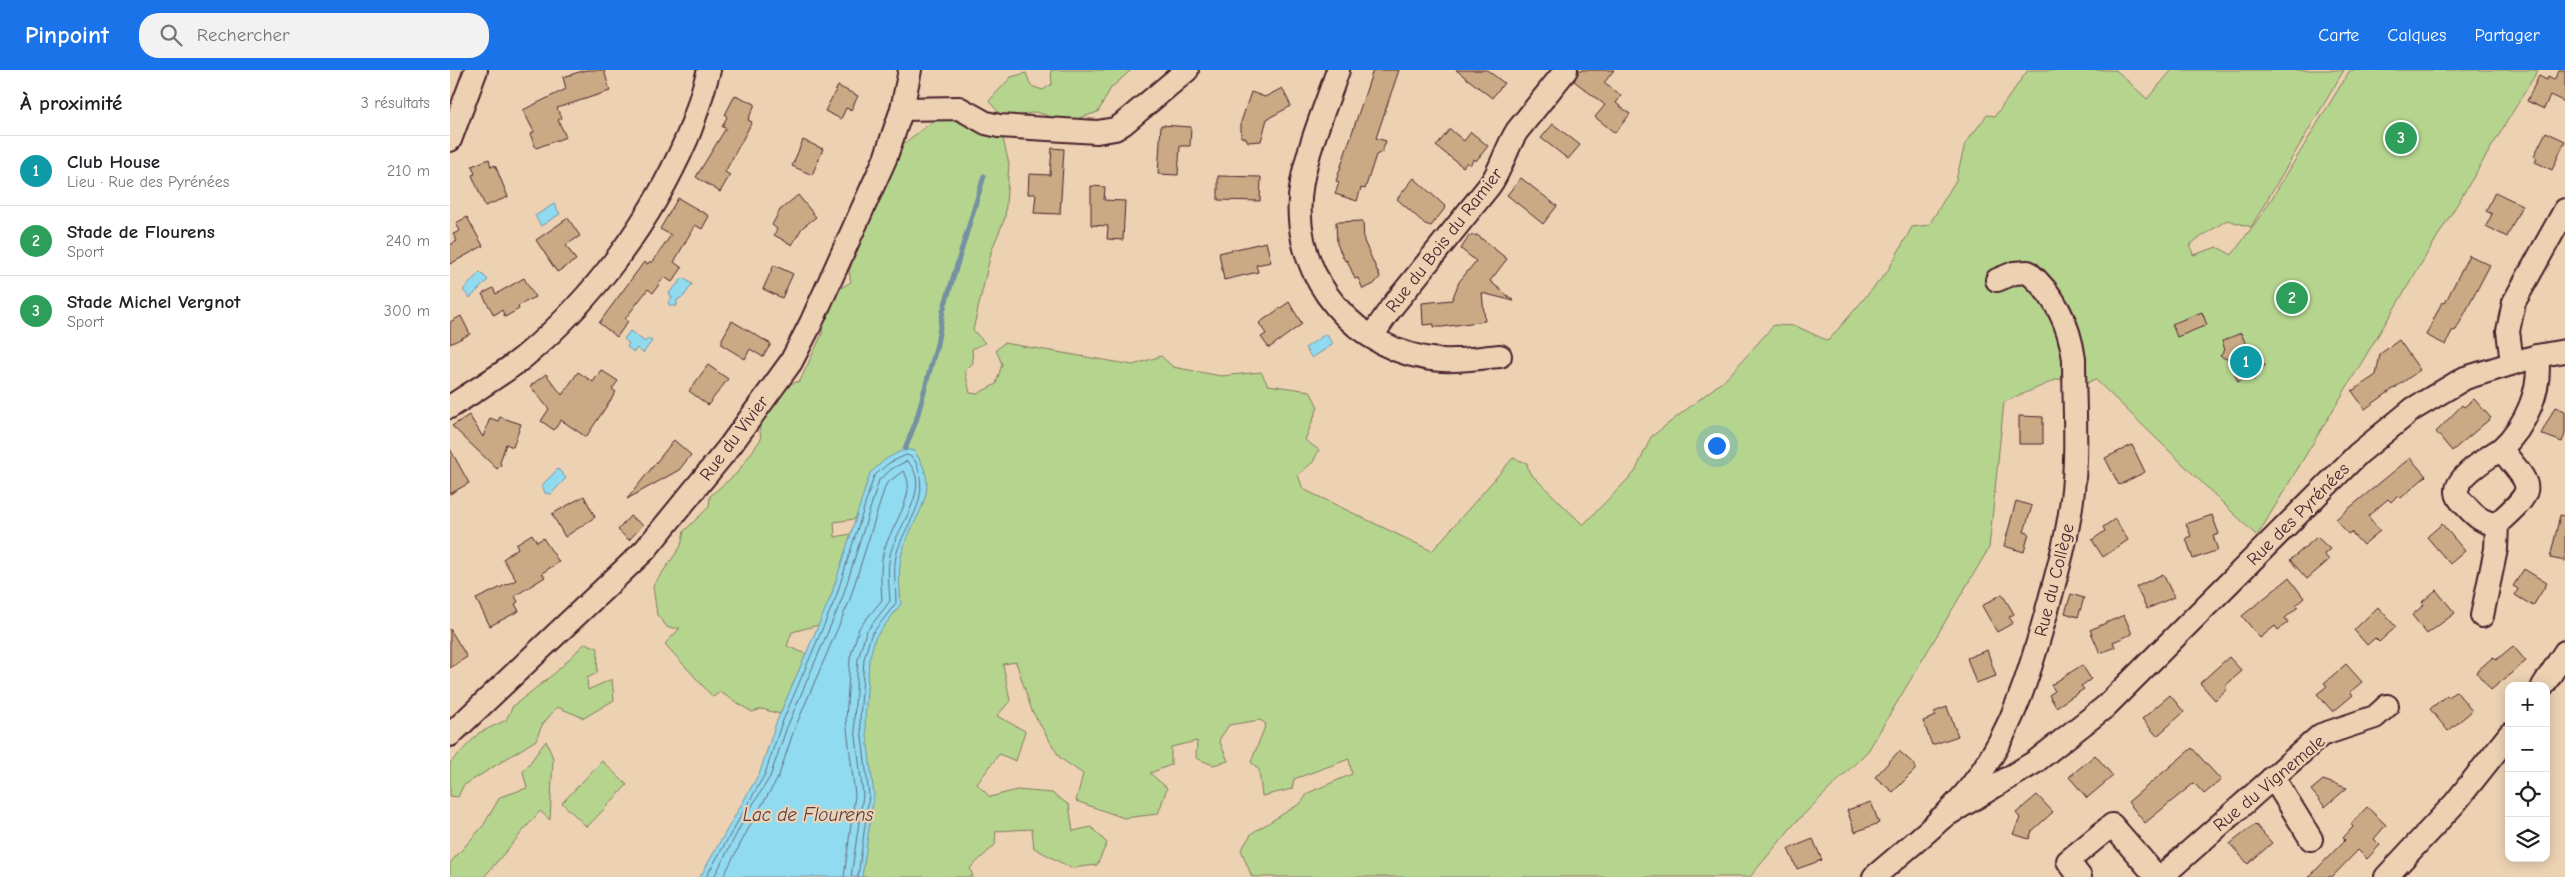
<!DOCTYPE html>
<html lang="fr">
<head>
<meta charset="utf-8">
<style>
	:root { --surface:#fff; --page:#f2f2f2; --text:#202124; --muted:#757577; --line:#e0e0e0; --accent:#1a73e8 }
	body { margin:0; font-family:"Comic Neue",sans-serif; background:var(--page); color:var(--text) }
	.controls { position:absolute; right:15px; bottom:15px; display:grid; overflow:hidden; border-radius:10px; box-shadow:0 2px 12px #0003 }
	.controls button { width:45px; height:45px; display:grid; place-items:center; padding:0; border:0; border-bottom:1px solid var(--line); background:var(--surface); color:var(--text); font:25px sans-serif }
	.you { position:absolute; left:1266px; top:375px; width:18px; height:18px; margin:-12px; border:4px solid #fff; border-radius:50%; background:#1a73e8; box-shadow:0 0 0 8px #1a73e833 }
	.badge { display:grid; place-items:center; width:32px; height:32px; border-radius:50%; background:var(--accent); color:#fff; font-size:16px; font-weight:700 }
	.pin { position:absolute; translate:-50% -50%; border:2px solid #fff; box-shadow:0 1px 5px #0006 }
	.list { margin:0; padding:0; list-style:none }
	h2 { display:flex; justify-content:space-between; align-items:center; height:65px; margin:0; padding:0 20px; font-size:21px }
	h2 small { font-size:16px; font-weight:400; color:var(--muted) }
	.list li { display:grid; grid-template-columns:32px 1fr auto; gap:15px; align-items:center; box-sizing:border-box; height:70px; padding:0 20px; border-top:1px solid var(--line) }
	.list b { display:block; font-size:19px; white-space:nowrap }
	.list p { margin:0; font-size:16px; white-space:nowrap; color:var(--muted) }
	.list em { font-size:16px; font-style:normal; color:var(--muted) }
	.icon { flex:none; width:28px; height:28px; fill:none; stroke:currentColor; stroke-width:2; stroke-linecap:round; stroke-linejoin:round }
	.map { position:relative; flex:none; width:2115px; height:807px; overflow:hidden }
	header { display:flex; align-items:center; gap:30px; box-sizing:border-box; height:70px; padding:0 25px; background:var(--accent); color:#fff }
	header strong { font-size:24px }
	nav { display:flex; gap:28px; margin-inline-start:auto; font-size:18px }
	.search { width:350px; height:45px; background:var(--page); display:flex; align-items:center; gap:12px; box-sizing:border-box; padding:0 18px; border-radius:20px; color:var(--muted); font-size:19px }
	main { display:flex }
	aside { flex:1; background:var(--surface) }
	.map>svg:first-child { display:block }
	.green { fill:#b5d58f; stroke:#807a5d }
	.water { fill:#90dbf0; stroke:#7490a1 }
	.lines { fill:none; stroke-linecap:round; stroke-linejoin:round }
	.shore { stroke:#666a7a; stroke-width:1 }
	.stream { stroke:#7490a1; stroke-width:5 }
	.building { fill:#c9aa85; stroke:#4a1f2b }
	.minor-casing { stroke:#4a1f2b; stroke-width:26 }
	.minor { stroke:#ecd2b3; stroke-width:22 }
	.labels { text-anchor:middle; stroke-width:4.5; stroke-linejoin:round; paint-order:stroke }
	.street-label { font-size:18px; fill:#4a1f2b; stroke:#ecd2b3 }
	.water-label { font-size:19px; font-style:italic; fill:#543b49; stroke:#ecd2b3 }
</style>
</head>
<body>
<header>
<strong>Pinpoint</strong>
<div class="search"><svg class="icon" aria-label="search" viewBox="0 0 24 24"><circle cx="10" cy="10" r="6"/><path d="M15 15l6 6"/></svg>Rechercher</div>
<nav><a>Carte</a><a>Calques</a><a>Partager</a></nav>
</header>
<main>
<aside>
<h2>À proximité<small>3 résultats</small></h2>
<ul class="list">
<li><span class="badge" style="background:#0f9aa8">1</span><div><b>Club House</b><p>Lieu · Rue des Pyrénées</p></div><em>210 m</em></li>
<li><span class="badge" style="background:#2e9e5b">2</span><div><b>Stade de Flourens</b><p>Sport</p></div><em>240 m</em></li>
<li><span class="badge" style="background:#2e9e5b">3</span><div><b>Stade Michel Vergnot</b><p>Sport</p></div><em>300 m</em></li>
</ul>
</aside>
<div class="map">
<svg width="2115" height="807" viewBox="0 0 2115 807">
	<rect width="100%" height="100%" fill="#ecd2b3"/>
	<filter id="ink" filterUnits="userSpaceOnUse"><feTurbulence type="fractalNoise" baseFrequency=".02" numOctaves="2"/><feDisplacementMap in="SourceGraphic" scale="10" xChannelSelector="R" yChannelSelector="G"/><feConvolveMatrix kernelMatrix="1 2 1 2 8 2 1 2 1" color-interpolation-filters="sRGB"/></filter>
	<g filter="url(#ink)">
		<g class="green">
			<polygon points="601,0 681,0 661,18 648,42 617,52 586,42 554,49 539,31 561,7 576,3 581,16 593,20 602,14"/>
			<polygon points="1578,0 1666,0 1697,29 1722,0 1894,0 1801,157 1777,150 1740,174 1743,185 1767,177 1782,185 1816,138 1900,0 2088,0 1807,466 1645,309 1637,313 1608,309 1554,332 1539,478 1418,681 1345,753 1300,807 802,807 791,780 802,763 851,733 858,723 902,704 899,689 844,709 842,719 812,726 809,700 801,692 816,654 810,650 779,655 769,670 778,691 763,695 746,688 747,671 721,677 721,695 700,703 717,718 708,744 674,748 626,731 633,704 610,688 582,641 566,592 553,594 560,631 547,646 575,661 566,691 549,684 527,714 540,727 567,720 602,723 619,735 623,761 641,757 657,773 647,795 621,798 584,778 582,759 546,761 545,775 520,798 523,807 404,807 405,648 418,447 384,452 385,467 411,462 384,551 342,562 337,576 363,587 337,646 312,639 302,642 270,622 263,627 215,574 230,558 218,558 207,545 203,516 231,476 234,461 259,437 260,426 287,403 311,369 308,346 328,317 350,311 373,262 367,252 384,222 401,212 399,202 410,165 448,78 487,48 507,46 552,65 559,94 555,148 542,179 523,260 535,273 522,279 523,293 515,301 520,323 527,324 546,314 552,294 546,280 554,273 683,295 711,286 723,297 771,306 811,302 818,315 860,321 868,337 855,370 869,380 863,392 848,405 853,419 982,481 1063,388 1077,393 1079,402 1133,455 1185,402 1201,367 1277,308 1324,255 1346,256 1378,271 1437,202 1462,157 1479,155 1506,110 1515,74 1537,45 1545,46"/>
			<polygon points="135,573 148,578 147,603 137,608 138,620 162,609 164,630 134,648 107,637 92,655 86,670 13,716 8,727 0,726 0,693 29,663 56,650 63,636 105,603"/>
			<polygon points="96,671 103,688 100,750 90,741 34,807 0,807 0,793 33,756 50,727 77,718 73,702"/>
			<polygon points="152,691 177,715 137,757 112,733"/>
		</g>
		<g class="water">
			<polygon points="104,134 110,144 91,156 85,146"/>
			<polygon points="30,202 38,210 20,228 13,220"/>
			<polygon points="233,208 242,214 234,226 227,230 227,236 220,236 218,232 222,228 219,223"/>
			<polygon points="180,261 195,272 198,269 202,271 193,283 187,278 184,282 177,277 179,273 174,269"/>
			<polygon points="876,264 883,274 862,288 855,278"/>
			<path d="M455,379L464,381C496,424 459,447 451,488C448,503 450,519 451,534L425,568L419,590L415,650L424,725L412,807H250L310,702L326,653L381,526L420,403L436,389Z"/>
			<polygon points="108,399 116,408 101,424 95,423 92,415"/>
		</g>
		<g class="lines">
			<g class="shore">
				<path d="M256,807L315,704L331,655L386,527L424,406L439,393L456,385C463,386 466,391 468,398C479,436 454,453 446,486C443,502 446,517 446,533L421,565L414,589L410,650L419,725L408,807"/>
				<path d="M264,807L297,744L320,707L337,657L392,529L429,410L443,398L457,391C484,417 446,458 440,485C437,500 439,516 440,531L416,562L408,589L404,650L413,725L401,807"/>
				<path d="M273,807L304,748L328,708L344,660L399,532L436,414L453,401C471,421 437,462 433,484C430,499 431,514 432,530L409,558L400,588L396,650L405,725L394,807"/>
			</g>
			<polyline class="stream" points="455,379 466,351 487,274 493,241 534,106"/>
		</g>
		<g class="building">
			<polygon points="136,0 154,0 160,21 107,38 112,48 108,50 116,67 86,78 80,64 84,62 73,40 116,19 113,7"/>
			<polygon points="923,0 949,0 926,68 936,71 932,82 926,85 915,119 911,118 907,131 885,124 889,112 886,111"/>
			<polygon points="1006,0 1037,0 1054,13 1042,28"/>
			<polygon points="1129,0 1164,0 1154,13 1171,26 1166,33 1180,44 1165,63 1145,47 1155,35 1124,11"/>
			<polygon points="2109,0 2115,0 2115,32 2100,25 2094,39 2077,31 2089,6 2097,10 2098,7 2104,10"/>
			<polygon points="388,16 408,26 401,40 396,38 391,49 375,41"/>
			<polygon points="832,18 841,36 817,49 811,71 798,72 796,68 791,67 791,52 801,22 815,27"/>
			<polygon points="285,25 305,34 298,50 302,52 275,102 280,105 270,122 246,107 276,58 272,57 277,47 275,45"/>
			<polygon points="1103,54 1130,75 1118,89 1091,68"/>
			<polygon points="711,55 741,57 740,76 730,76 728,105 708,104"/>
			<polygon points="1000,59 1014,71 1021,62 1038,76 1026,91 1024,89 1020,95 1017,92 1013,97 986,76"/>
			<polygon points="2096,62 2115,71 2102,100 2085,92 2087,88 2084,86"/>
			<polygon points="353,70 373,79 362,105 342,96"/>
			<polygon points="602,78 614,79 610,144 584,143 586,124 578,124 579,104 600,105"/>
			<polygon points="39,89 41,97 45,95 58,127 35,136 22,105 25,104 22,96"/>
			<polygon points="768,106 811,107 810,131 768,130"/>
			<polygon points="964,108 996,137 981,156 975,154 947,129"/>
			<polygon points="1071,108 1107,136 1093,154 1057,125"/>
			<polygon points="641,116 655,117 654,130 675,131 673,170 657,169 658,156 641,155"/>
			<polygon points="2045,122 2072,135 2057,167 2036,156 2042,144 2036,141"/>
			<polygon points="348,125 366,147 352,158 342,175 324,165 327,159 322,155 330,140"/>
			<polygon points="228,128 259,146 252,159 245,155 224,192 232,198 222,212 214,207 203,223 198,219 175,249 178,251 167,267 149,253 194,192 198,194 200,191 202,193 221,165 210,159"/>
			<polygon points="17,147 33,176 0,194 0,175 7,171 3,164 10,161 6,153"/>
			<polygon points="118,148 130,166 116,175 126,190 107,202 86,170"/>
			<polygon points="913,151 914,171 930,207 924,214 913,219 908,208 905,209 897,190 895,191 887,174 886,152"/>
			<polygon points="1027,165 1057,189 1040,211 1064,231 1032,223 1035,251 992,257 984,257 984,254 973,255 972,233 1002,230 1009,212 1026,191 1011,179 1019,166"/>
			<polygon points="816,172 821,192 806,195 808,202 774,210 769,183"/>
			<polygon points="2019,185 2040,195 2006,260 2002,261 1996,275 1976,265 1992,232 1995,233"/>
			<polygon points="324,195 343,204 332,228 313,219"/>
			<polygon points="74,208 85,227 68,236 69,239 55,247 52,240 44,245 32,224 43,218 46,224"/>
			<polygon points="839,232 852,254 819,278 811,267 816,264 809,253"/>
			<polygon points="1752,242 1757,255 1727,267 1722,254"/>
			<polygon points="11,246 20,264 0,274 0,252"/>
			<polygon points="282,251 321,274 313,287 300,279 295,289 272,275 272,269"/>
			<polygon points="1791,263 1800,284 1815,295 1804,310 1800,307 1788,312 1779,290 1770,286 1775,280 1772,271"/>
			<polygon points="1949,270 1970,300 1915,339 1902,321 1926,305 1930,284"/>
			<polygon points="258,295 278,309 258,335 239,321"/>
			<polygon points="151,300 168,311 162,319 166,322 136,367 111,350 104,360 91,351 99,339 80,316 96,304 112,325 128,302 143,312"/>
			<polygon points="2024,329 2041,348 2002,381 1986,362 2012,335 2014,337"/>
			<polygon points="2105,337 2115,341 2115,364 2112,372 2091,364"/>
			<polygon points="19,345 33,367 40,348 48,351 50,347 71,354 63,377 56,374 50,392 51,395 47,399 2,356"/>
			<polygon points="1569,346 1593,347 1593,374 1569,374"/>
			<polygon points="224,370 241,385 229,400 177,429"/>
			<polygon points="1682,375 1695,402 1669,415 1655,388"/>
			<polygon points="0,379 19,413 0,424"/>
			<polygon points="1960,388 1976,406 1951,428 1948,425 1941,432 1938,429 1918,446 1930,461 1913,475 1901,462 1898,464 1886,449"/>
			<polygon points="134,426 145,447 115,467 102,444"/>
			<polygon points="1566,431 1582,436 1574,462 1579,463 1574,482 1554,476"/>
			<polygon points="1762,445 1769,464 1763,466 1768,480 1743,489 1736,468 1741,466 1736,454"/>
			<polygon points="2110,445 2115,446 2115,491 2100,488"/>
			<polygon points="180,446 193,455 179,470 168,460"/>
			<polygon points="1665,449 1678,470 1653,487 1642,470 1655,461 1653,457"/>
			<polygon points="1992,454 2015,481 2000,494 1977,467"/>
			<polygon points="82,464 87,472 93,468 109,492 92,503 95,507 65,526 68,532 65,534 69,541 40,556 26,529 66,510 53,489 68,478 66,474"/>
			<polygon points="1867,467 1880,479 1874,484 1879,490 1857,509 1840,490"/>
			<polygon points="2074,499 2097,513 2083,536 2065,525 2068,519 2063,516"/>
			<polygon points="1713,504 1724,527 1697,539 1686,517"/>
			<polygon points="1839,508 1854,528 1846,535 1848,537 1835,548 1838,552 1828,560 1825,556 1810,568 1792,546"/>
			<polygon points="1986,520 2005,543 1977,564 1962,545 1974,535 1972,532"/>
			<polygon points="1552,524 1564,544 1559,547 1563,553 1547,562 1532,536"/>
			<polygon points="1621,524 1634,528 1628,547 1615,543"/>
			<polygon points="1928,537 1946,557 1929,572 1925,568 1917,575 1904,560"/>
			<polygon points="1674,545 1682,564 1663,572 1665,577 1650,583 1640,560"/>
			<polygon points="0,559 17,587 0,598"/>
			<polygon points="2063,576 2076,591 2041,620 2026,602 2043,587 2046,590"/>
			<polygon points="1537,580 1546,606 1526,613 1517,588"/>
			<polygon points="1779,587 1792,601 1775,616 1777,619 1765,630 1750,613"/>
			<polygon points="1896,594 1912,612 1900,622 1903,625 1883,642 1867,624 1877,616 1874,613"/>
			<polygon points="1632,595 1641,609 1631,616 1634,619 1606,637 1599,625 1605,621 1601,615"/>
			<polygon points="2006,621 2022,641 1998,661 1980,639 1997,625 1999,627"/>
			<polygon points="1720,625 1734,642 1707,666 1692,649"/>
			<polygon points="1497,637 1508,666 1482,675 1473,651 1486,646 1484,642"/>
			<polygon points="1742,678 1771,710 1754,724 1744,713 1695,753 1678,732"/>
			<polygon points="1449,681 1465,695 1465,700 1443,722 1425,707"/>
			<polygon points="1645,685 1663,706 1637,728 1619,707"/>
			<polygon points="1873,710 1897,718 1875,737 1861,720"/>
			<polygon points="1587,725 1603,742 1582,761 1579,769 1563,764 1570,748 1566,743"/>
			<polygon points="1421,732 1429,753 1405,762 1397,740"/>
			<polygon points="1917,737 1936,755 1924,769 1930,775 1917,789 1908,780 1882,807 1859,807 1895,770 1893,768 1903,757 1901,754"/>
			<polygon points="1805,754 1822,773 1798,794 1780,774"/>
			<polygon points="1363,769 1372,790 1347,799 1338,779"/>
		</g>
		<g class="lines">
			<g class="minor-casing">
				<g id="minor">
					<path d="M888,0C876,36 859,74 852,112C837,193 893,273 975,288C999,293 1026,288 1050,286"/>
					<polyline points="452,39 509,38 536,53 549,56 647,62 665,59 673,54 737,0"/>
					<polyline points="0,70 26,0"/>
					<path d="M922,266L941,238L1040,115C1052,98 1056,78 1067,61L1116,0"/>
					<polyline points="2062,293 2058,261 2064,232 2115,140"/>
					<path d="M0,337C25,320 52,305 75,286C144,228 201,151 237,68C246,47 252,23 259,0"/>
					<path d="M2047,454C2033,453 2026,447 2017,437C2013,433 2007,428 2007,421C2006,407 2040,386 2051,379"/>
					<path d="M2032,546L2046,479L2047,454C2087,417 2084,420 2051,379C2076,356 2092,319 2087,286"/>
					<polyline points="2093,616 2115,582"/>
					<polyline points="0,665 195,480 280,376 341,292 361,253 435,89 452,39 460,0"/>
					<polyline points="1823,707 1861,769"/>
					<polyline points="1490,749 1585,692 1655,637 1908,384 1963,339 2015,308 2087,286 2115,281"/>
					<path d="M1424,807C1456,779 1492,752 1519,719C1563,664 1582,596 1600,529C1609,496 1618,463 1622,429C1628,383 1624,335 1624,289C1619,253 1605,225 1578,202L1564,203L1547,210"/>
					<polyline points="1630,807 1618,791 1662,755 1707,807"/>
					<polyline points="1711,807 1871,665 1925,647 1937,636"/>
					<polyline points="1936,807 2005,733 2059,665"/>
				</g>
			</g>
			<use href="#minor" class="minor"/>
		</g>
	</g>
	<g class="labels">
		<g class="street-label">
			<text transform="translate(994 170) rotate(-52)" y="6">Rue du Bois du Ramier</text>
			<text transform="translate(284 368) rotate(-53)" y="6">Rue du Vivier</text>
			<text transform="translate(1848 444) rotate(-45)" y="6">Rue des Pyrénées</text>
			<text transform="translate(1604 510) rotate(-76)" y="6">Rue du Collège</text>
			<text transform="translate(1819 713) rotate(-40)" y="6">Rue du Vignemale</text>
		</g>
		<g class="water-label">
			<text x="358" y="751">Lac de Flourens</text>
		</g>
	</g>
</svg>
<div class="controls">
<button>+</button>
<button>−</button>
<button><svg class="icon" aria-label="locate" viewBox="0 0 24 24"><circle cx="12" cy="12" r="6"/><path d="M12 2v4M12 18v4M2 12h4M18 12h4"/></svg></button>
<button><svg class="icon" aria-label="layers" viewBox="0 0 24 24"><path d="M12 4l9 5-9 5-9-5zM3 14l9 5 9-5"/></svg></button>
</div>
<div class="you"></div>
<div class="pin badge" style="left:1796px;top:292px;background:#0f9aa8">1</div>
<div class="pin badge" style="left:1842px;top:228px;background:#2e9e5b">2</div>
<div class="pin badge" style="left:1951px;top:68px;background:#2e9e5b">3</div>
</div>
</main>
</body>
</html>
